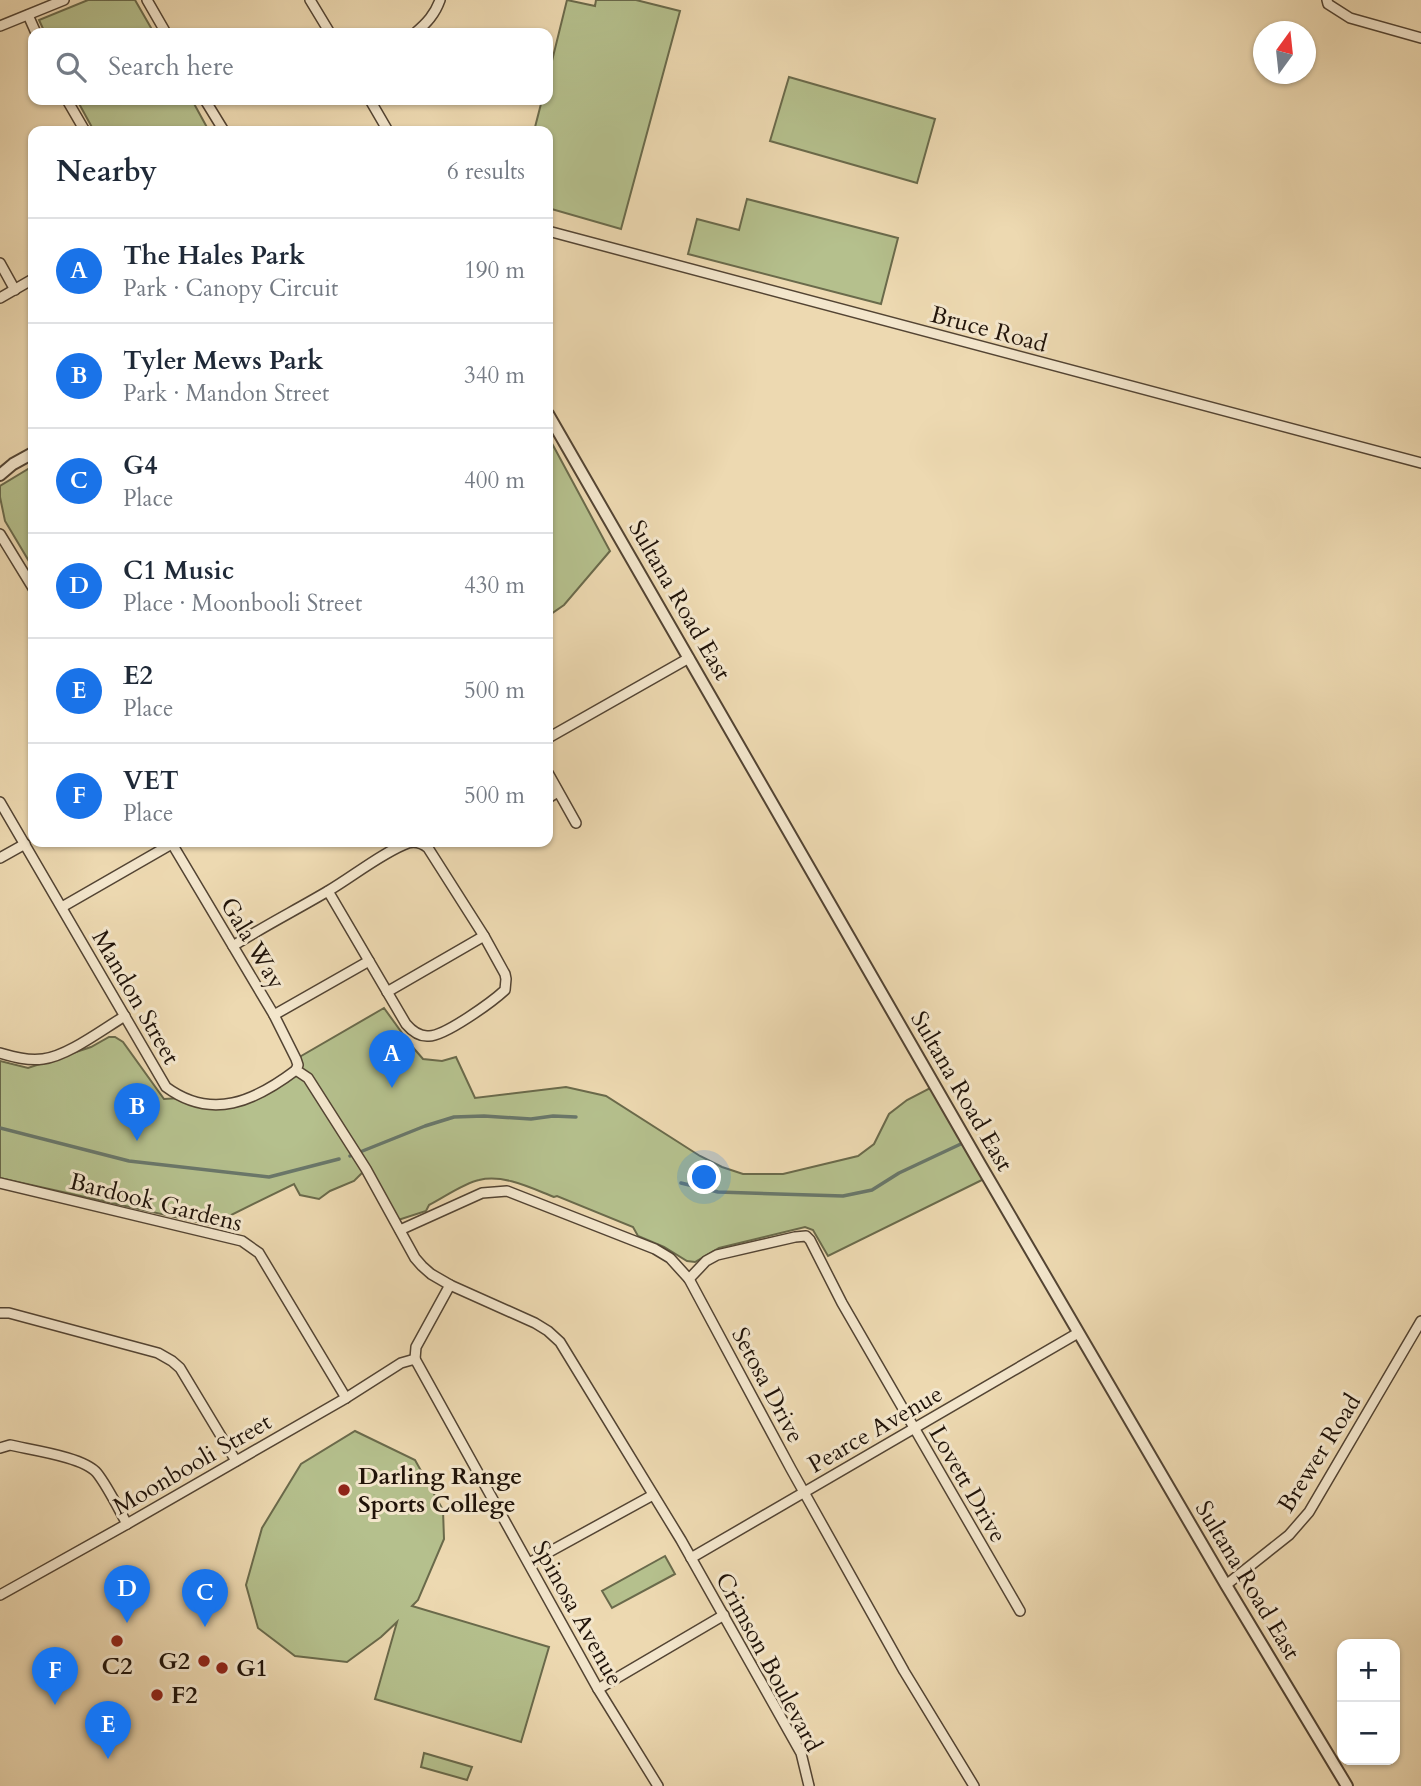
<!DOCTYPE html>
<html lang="en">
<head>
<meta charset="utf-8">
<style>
	:root { --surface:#fff; --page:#f2f2f3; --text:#1f2937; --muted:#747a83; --line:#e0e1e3; --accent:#1a73e8 }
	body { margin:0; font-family:Cardo,serif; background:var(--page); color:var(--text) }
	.controls { position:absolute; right:21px; bottom:21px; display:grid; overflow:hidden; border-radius:14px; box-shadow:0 2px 5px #0004 }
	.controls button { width:63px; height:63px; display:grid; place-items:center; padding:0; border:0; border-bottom:2px solid var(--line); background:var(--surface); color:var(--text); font:35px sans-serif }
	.compass { position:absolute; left:1253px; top:21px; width:63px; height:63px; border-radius:50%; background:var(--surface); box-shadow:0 2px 5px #0004; rotate:15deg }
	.you { position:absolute; left:705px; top:1178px; width:24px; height:24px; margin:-18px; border:5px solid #fff; border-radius:50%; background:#1a73e8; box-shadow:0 0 0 10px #1a73e833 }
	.badge { display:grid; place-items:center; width:46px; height:46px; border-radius:50%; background:var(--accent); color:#fff; font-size:23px; font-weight:700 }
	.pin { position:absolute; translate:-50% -58px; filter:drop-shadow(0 2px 4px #0008) }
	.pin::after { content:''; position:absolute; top:37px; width:24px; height:21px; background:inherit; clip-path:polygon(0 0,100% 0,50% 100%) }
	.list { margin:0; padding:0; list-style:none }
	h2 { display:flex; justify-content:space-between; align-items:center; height:91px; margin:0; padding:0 28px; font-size:30px }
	h2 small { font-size:23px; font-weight:400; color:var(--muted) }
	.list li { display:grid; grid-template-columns:46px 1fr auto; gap:21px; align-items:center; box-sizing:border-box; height:105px; padding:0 28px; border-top:2px solid var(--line) }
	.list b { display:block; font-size:26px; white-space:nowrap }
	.list p { margin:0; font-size:23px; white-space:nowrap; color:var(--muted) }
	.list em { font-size:23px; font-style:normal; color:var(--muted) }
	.icon { flex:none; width:38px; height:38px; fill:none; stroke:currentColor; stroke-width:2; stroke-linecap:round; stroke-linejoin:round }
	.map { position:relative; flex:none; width:1421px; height:1786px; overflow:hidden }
	.search { position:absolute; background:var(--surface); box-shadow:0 2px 5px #0004; left:28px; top:28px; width:525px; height:77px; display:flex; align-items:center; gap:18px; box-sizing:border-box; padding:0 24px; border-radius:14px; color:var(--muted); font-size:26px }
	.panel { position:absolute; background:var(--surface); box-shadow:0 2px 5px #0004; left:28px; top:126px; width:525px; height:721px; border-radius:14px }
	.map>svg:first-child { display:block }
	.green { fill:#b5c08d; stroke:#6a6a4b; stroke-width:2 }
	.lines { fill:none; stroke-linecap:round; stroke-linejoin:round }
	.stream { stroke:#69776a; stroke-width:3.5 }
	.minor-casing { stroke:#534433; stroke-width:12 }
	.tertiary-casing { stroke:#534433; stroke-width:14 }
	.minor { stroke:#f3e6cc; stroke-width:9 }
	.tertiary { stroke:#f3e6cc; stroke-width:10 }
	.poi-dot { fill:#8f2418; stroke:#f3e6cc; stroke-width:2.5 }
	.labels { text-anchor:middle; stroke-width:6; stroke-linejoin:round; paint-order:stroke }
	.street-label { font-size:24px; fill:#201309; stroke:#f3e6cc }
	.poi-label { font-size:24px; font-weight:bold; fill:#201309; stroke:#f3e6cc; text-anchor:start }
</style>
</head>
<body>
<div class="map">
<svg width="1421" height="1786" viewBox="0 0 1421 1786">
	<rect width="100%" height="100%" fill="#edd9b1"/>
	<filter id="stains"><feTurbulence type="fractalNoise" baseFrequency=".00286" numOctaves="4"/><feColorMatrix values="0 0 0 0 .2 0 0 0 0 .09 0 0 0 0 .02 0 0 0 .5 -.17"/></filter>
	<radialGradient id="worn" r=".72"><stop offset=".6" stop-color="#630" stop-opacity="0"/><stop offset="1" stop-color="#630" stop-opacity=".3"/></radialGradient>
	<g class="green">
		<polygon points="88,0 135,0 154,33 45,33 39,20"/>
		<polygon points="567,0 595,6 596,0 636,0 680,11 621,229 548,208 548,131 534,131 542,100 548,100 548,77"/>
		<polygon points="789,77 935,119 917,183 770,141"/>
		<polygon points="77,100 192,100 209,131 94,131"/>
		<polygon points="747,199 898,238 881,304 688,254 697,219 739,230"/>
		<polygon points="548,436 610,551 564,605 548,616"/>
		<polygon points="33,466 33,568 5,521 0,497 0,486"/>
		<path d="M384,1008L410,1044L423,1059L442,1061L456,1057L475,1098L566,1087L606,1096L700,1156L722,1167L743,1174H783L858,1156L874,1144L889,1114L907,1100L934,1086L988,1177L828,1256L813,1230L805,1227L719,1248L695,1262L687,1261L664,1247L638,1236L633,1227L557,1196L554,1197C531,1188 504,1174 479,1180C464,1183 443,1198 429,1205L426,1211L395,1221L366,1169L354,1181L330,1191L319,1199L300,1195L294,1184L227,1217L219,1227L0,1178V1061L28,1068L91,1047L109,1037H115L123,1042L164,1099L181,1098L239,1102L296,1070V1059Z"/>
		<polygon points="355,1431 415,1460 443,1510 444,1539 418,1600 412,1606 549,1647 521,1742 375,1699 397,1622 381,1637 347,1662 295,1656 258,1628 246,1585 262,1528 301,1464"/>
		<polygon points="665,1556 675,1574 612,1608 602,1591"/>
		<polygon points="424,1753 472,1767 467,1780 421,1767"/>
	</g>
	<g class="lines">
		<g class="stream">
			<polyline points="0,1128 129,1161 269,1177 339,1159"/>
			<polyline points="350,1156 425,1126 454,1117 484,1116 531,1119 553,1116 576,1117"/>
			<polyline points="681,1183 718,1192 843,1196 872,1190 899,1173 965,1142"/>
		</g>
		<g class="minor-casing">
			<g id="minor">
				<polyline points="147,0 166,33"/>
				<polyline points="310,0 330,33"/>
				<polyline points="1327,0 1328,4 1350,18 1421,38"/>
				<polyline points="28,15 36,33"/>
				<polyline points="0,26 64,0"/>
				<path d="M415,33C427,23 435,14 440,0"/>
				<polyline points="67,100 85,131"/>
				<polyline points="205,100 224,131"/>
				<polyline points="370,100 388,131"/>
				<polyline points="548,231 1421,463"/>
				<polyline points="0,263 15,290"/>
				<polyline points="0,298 33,279"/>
				<polyline points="0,534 33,588"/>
				<polyline points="548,738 689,658"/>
				<polyline points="548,773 576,823"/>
				<polyline points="548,798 558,792"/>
				<path d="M0,802L166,1087C212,1121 255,1101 296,1070"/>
				<polyline points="171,842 274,1015 296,1059 298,1065 296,1070 308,1078 366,1169 415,1258 422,1266 431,1274 450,1285 535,1323 548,1331 560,1342 681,1540 801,1753 809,1786"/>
				<polyline points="0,858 25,844"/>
				<polyline points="62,907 175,842"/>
				<path d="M233,946C264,926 296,910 328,891C352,877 383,852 408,843C416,841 422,843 428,848L484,936L505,974L506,979L505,990C492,1002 445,1036 429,1036C419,1037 412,1031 406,1024L328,891"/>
				<polyline points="387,992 484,936"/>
				<polyline points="274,1015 369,961"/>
				<path d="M0,1053C14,1057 28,1061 43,1059C68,1056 103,1029 125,1016"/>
				<polyline points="0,1183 242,1241 259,1253 346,1398"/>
				<polyline points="400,1230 482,1193 507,1191 655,1249 670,1258 689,1279 791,1469 904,1671 974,1786"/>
				<polyline points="689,1279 706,1261 717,1255 795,1237 806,1236 810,1240 842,1303 1020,1611"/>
				<polyline points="0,1313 9,1313 158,1353 172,1361 180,1368 236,1461"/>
				<polyline points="415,1359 416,1347 450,1285"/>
				<path d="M0,1448L10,1445C31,1450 84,1457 97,1473C108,1487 118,1508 127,1524"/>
				<polyline points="691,1558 1078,1333"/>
				<polyline points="529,1563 653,1495"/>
				<polyline points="1226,1585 1289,1535 1309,1512 1421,1321"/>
				<polyline points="0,1595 127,1524 346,1398 401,1363 415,1359 598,1689 658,1786"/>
				<polyline points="598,1689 724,1615"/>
			</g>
		</g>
		<g class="tertiary-casing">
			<g id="tertiary">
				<polyline points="548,414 980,1164 1226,1585 1347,1786"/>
				<polyline points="0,475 13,464 33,453"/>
			</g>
		</g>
		<use href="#minor" class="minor"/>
		<use href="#tertiary" class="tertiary"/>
	</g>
	<g class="poi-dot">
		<circle cx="344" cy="1490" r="7"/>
		<circle cx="117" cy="1641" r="7"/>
		<circle cx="204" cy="1661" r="7"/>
		<circle cx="222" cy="1668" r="7"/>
		<circle cx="157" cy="1695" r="7"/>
	</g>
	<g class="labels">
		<g class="street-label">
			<text transform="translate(989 329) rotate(15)" y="8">Bruce Road</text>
			<text transform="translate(680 600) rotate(60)" y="8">Sultana Road East</text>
			<text transform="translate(253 943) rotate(59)" y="8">Gala Way</text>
			<text transform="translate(136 997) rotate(60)" y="8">Mandon Street</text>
			<text transform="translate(962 1091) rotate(60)" y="8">Sultana Road East</text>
			<text transform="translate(156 1202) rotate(14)" y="8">Bardook Gardens</text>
			<text transform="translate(768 1385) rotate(62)" y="8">Setosa Drive</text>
			<text transform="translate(875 1429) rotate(-30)" y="8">Pearce Avenue</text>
			<text transform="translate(1319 1453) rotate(-58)" y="8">Brewer Road</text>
			<text transform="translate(192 1464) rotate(-30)" y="8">Moonbooli Street</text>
			<text transform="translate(968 1484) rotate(60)" y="8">Lovett Drive</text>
			<text transform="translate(1248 1580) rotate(59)" y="8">Sultana Road East</text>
			<text transform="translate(578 1613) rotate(61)" y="8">Spinosa Avenue</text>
			<text transform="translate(769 1662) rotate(62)" y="8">Crimson Boulevard</text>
		</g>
		<g class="poi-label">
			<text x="358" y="1484">Darling Range<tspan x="358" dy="28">Sports College</tspan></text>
			<text x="190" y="1669" text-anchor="end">G2</text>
			<text x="117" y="1674" text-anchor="middle">C2</text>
			<text x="236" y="1676">G1</text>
			<text x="171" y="1703">F2</text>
		</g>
	</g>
	<rect width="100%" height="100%" filter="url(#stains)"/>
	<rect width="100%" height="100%" fill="url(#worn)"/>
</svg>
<div class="controls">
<button>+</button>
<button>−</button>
</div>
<svg class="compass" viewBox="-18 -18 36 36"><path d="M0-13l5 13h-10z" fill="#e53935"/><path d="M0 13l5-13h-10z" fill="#747a83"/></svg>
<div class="you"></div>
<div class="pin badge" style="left:392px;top:1088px">A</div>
<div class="pin badge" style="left:137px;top:1141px">B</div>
<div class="pin badge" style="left:205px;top:1627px">C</div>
<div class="pin badge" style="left:127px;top:1623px">D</div>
<div class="pin badge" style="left:108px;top:1759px">E</div>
<div class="pin badge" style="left:55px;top:1705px">F</div>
<div class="search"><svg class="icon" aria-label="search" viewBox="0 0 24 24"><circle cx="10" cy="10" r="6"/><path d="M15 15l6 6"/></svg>Search here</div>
<section class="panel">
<h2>Nearby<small>6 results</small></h2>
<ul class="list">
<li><span class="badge">A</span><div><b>The Hales Park</b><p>Park · Canopy Circuit</p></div><em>190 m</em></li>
<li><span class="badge">B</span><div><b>Tyler Mews Park</b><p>Park · Mandon Street</p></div><em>340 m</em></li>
<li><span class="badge">C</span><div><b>G4</b><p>Place</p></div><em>400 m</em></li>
<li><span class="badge">D</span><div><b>C1 Music</b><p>Place · Moonbooli Street</p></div><em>430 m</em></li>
<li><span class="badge">E</span><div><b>E2</b><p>Place</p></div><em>500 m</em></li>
<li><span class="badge">F</span><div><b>VET</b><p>Place</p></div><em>500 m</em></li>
</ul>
</section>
</div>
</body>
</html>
